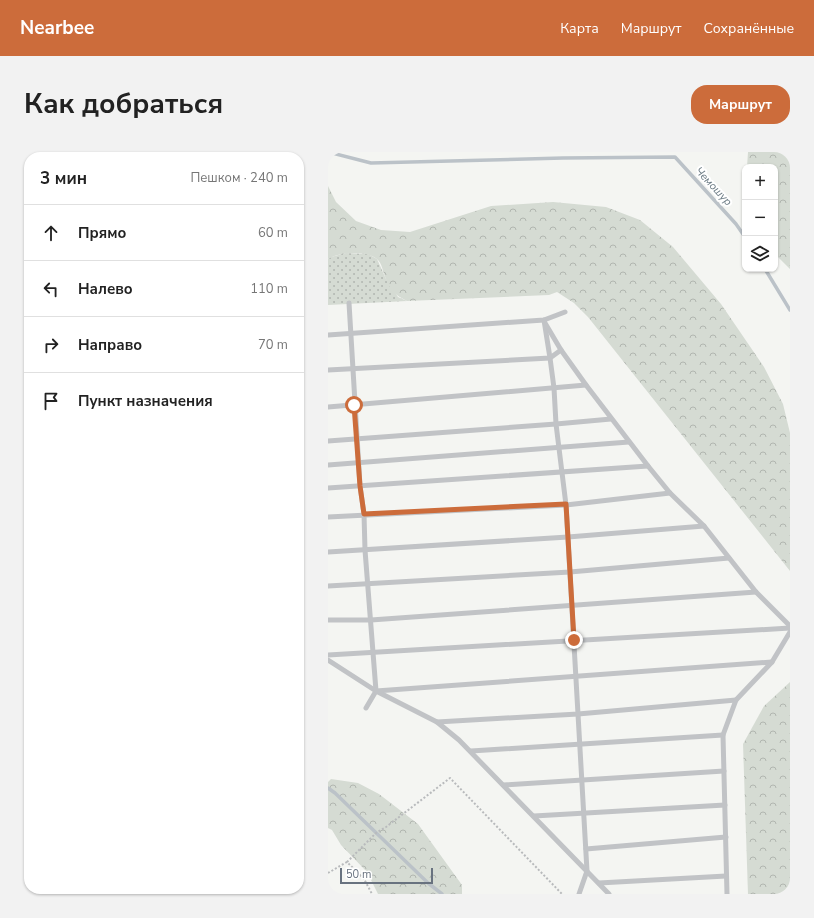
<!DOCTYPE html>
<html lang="ru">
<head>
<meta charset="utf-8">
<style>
	:root { --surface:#fff; --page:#f2f2f2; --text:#222; --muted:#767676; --line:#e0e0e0; --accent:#cc6c3b }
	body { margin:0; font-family:"Nunito Sans",sans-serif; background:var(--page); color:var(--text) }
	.controls { position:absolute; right:12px; top:12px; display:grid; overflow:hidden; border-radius:8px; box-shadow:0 1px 3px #0004 }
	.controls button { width:36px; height:36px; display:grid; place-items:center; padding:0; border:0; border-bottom:1px solid var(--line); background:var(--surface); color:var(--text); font:20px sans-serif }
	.scale { position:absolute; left:12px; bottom:10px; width:93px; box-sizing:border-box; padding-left:4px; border:2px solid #68727f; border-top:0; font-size:11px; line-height:14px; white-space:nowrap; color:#68727f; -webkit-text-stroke:3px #fff; paint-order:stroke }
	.stop { position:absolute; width:12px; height:12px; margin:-9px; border:3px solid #cc6c3b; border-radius:50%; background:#fff }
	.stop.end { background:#cc6c3b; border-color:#fff; box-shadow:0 1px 4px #0008 }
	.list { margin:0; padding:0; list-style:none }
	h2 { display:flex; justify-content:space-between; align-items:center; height:52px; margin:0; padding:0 16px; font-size:17px }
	h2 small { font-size:13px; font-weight:400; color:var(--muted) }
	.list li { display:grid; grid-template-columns:26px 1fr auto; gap:12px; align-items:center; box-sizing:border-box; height:56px; padding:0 16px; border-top:1px solid var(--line) }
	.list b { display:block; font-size:15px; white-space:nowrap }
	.list em { font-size:13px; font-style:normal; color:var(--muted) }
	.icon { flex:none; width:22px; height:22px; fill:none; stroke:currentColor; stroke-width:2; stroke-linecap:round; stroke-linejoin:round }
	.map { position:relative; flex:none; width:462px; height:742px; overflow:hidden; border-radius:16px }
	header { display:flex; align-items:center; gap:24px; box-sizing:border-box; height:56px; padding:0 20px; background:var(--accent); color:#fff }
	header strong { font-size:19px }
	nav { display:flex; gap:22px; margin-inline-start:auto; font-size:14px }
	.intro { display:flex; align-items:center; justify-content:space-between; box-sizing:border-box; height:96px; padding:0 24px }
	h1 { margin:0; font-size:28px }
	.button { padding:10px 18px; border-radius:16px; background:var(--accent); color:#fff; font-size:14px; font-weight:700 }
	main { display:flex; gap:24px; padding:0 24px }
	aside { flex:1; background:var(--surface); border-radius:16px; box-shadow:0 1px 3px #0004 }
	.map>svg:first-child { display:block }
	.grass { fill:url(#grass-dots) }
	.forest { fill:url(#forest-crowns) }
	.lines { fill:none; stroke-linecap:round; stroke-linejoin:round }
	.stream { stroke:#bbc2c8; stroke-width:3.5 }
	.path { stroke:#b8babc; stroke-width:2; stroke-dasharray:2 2; stroke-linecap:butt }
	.service { stroke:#c1c3c6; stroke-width:5 }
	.route { stroke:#cc6c3b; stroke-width:5 }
	.labels { text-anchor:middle; stroke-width:4; stroke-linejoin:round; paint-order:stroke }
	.water-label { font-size:11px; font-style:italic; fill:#697982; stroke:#fff }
</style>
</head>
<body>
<header>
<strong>Nearbee</strong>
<nav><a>Карта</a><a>Маршрут</a><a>Сохранённые</a></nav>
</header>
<div class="intro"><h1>Как добраться</h1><a class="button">Маршрут</a></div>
<main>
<aside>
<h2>3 мин<small>Пешком · 240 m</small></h2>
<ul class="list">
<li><svg class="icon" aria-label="ahead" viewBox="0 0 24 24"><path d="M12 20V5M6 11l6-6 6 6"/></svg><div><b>Прямо</b></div><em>60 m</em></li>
<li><svg class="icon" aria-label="left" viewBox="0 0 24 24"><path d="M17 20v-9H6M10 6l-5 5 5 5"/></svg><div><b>Налево</b></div><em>110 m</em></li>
<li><svg class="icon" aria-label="right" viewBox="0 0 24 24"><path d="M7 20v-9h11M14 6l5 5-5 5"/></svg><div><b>Направо</b></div><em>70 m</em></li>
<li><svg class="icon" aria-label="arrive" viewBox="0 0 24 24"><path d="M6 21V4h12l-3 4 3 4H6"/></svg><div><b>Пункт назначения</b></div></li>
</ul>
</aside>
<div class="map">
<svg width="462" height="742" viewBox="0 0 462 742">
	<defs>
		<pattern id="grass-dots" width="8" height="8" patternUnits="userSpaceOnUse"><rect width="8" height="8" fill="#d5dbd3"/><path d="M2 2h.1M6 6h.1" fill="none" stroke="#b1b6b0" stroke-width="1.8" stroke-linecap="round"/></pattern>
		<pattern id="forest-crowns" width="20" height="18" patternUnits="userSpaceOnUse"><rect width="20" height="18" fill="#d5dbd3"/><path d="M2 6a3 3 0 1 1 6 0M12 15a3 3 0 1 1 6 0" fill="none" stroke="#b1b6b0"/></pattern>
	</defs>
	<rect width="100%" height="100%" fill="#f4f5f2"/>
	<polygon class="grass" points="18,101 40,102 49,107 58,127 70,145 79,149 0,153 0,107 3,105"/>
	<g class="forest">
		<polygon points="420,0 462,0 462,117 447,102 447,15 419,15"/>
		<path d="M0,34L8,50L28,69L53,78L82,80L163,54L225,50L278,55L312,68L345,95L393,152L436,215L455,252L462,281V419L260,165L246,151L229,140L221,143L79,149C63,141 61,136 55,119C54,115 53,111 50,108C41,98 10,100 0,107Z"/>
		<polygon points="462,530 462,742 420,742 415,592 436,554"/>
		<polygon points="3,627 30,631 51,642 90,672 134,733 134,742 50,742 39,720 13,693 4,678 0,676 0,630"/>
	</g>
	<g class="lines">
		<g class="stream">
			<polyline points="0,0 43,11 235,6 347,5 408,72 417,85"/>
			<polyline points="437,117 462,158"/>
			<polyline points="0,636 7,641 100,731 114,742"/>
		</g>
		<g class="path">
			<polyline points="19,710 48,681 58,675 122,626 234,742"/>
			<polyline points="0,721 19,710 36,727 44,742"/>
		</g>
		<g class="service">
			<polyline points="21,151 32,334 36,362 37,398 48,539 38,556"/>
			<polyline points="216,168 222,206 226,236 228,272 238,353 259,719 251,742"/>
			<polyline points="217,171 233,198 258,233 320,314 342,341 376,374 428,440 462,474"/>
			<polyline points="0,183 216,168 237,160"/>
			<polyline points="0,218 222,206 233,198"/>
			<polyline points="0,255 258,233"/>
			<polyline points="0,289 228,272 283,267"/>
			<polyline points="0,313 301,290"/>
			<polyline points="0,336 320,314"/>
			<polyline points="0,365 238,353 342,341"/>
			<polyline points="0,400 240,385 376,374"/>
			<polyline points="0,434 242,420 401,406"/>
			<polyline points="0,468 43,468 428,440"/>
			<polyline points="0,503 462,476"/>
			<polyline points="0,508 48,539 109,570 131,588 281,742"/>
			<polyline points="48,539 444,510"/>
			<polyline points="109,570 250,562 408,548"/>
			<polyline points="143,599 395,583"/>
			<polyline points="176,633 396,619"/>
			<polyline points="206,664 397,653"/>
			<polyline points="258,697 398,685"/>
			<polyline points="271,731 398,724"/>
			<polyline points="399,742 395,583 408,548 444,510 462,480"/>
		</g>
	</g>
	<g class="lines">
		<polyline class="route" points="26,253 32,334 36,362 238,352 246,488"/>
	</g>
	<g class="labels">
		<g class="water-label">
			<text transform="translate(386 34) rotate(47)" y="4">Чемошур</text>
		</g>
	</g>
</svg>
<div class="controls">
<button>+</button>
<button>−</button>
<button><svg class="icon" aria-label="layers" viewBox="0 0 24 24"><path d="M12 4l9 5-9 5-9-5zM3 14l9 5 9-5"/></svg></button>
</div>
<div class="scale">50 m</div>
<div class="stop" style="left:26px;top:253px"></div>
<div class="stop end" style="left:246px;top:488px"></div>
</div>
</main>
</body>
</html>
